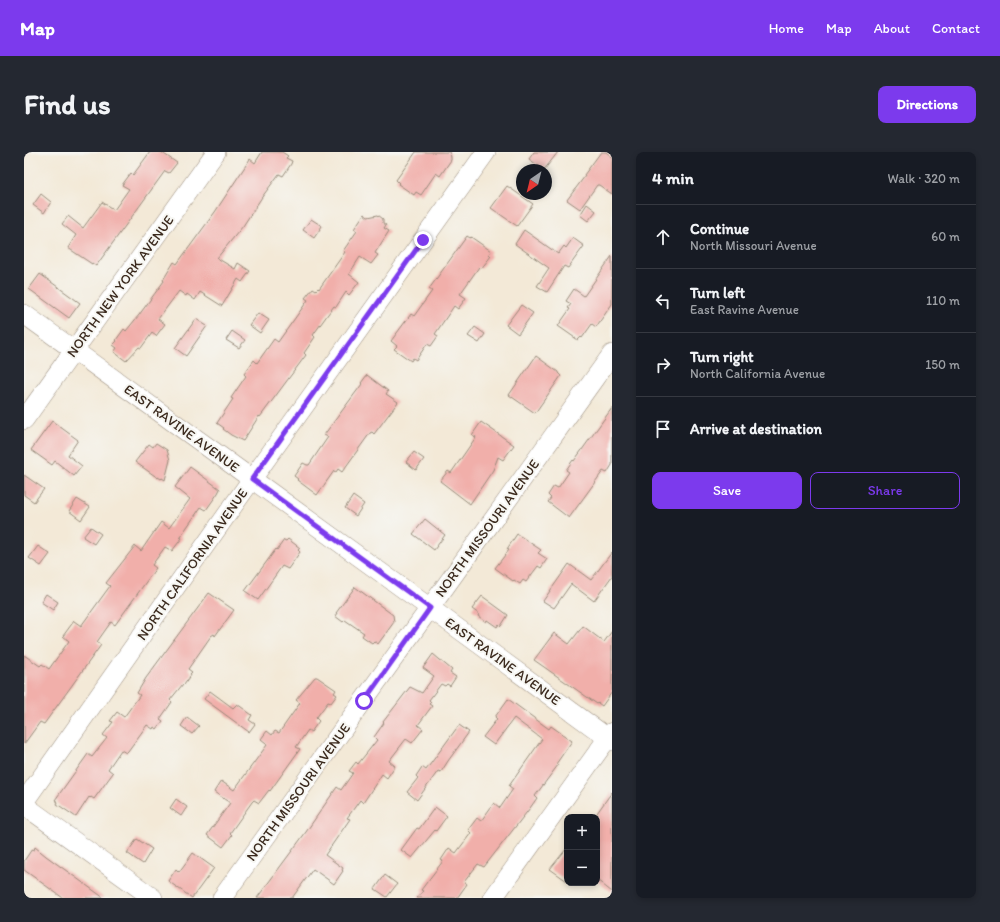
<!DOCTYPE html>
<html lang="en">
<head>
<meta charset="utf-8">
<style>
	:root { --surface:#171b24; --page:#242831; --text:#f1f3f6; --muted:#9ea1a6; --line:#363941; --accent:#7c3aed }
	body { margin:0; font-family:Itim,sans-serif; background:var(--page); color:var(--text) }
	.controls { position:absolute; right:12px; bottom:12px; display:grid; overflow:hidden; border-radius:8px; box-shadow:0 2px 6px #0003 }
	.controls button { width:36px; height:36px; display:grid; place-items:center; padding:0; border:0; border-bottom:1px solid var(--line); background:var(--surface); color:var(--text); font:20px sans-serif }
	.compass { position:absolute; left:492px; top:12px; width:36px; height:36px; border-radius:50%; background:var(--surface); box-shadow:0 2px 6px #0003; rotate:215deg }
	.stop { position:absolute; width:12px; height:12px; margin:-9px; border:3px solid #7c3aed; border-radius:50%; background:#fff }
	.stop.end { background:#7c3aed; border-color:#fff; box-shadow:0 1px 4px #0008 }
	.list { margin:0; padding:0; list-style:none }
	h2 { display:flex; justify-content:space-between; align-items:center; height:52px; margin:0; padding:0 16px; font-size:17px }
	h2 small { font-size:13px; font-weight:400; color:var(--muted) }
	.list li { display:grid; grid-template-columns:26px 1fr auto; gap:12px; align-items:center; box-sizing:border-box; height:64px; padding:0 16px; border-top:1px solid var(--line) }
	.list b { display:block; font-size:15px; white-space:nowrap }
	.list p { margin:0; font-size:13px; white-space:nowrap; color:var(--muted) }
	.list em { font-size:13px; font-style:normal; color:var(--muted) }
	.actions { display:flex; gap:8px; padding:12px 16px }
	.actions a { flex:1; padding:9px 0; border:1px solid var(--accent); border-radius:8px; text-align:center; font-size:14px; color:var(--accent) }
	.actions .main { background:var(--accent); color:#fff }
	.icon { flex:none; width:22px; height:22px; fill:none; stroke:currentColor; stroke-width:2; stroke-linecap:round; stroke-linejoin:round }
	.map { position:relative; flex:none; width:588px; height:746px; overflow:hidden; border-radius:8px }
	header { display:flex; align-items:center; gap:24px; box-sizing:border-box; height:56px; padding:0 20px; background:var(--accent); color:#fff }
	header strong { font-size:19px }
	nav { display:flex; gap:22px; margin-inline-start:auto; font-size:14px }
	.intro { display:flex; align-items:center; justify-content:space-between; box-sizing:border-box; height:96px; padding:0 24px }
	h1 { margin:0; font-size:28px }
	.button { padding:10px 18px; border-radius:8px; background:var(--accent); color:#fff; font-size:14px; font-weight:700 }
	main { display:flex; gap:24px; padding:0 24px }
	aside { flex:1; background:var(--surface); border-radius:8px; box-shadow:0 2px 6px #0003 }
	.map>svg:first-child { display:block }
	.building { fill:#f1afaa }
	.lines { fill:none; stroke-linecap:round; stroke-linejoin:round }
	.minor-casing { stroke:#978a7a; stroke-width:20 }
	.minor { stroke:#fff; stroke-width:19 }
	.route { stroke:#7c3aed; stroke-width:5 }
	.labels { text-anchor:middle; stroke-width:4; stroke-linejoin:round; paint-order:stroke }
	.street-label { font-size:14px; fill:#3b2a1e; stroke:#f6f6f2 }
</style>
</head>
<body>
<header>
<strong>Map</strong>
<nav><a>Home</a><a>Map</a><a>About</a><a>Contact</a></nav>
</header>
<div class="intro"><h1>Find us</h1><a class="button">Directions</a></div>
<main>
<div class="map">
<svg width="588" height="746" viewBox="0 0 588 746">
	<rect width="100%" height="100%" fill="#f6f6f2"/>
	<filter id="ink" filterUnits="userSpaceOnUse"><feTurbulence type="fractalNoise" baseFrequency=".025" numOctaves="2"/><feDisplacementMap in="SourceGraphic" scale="8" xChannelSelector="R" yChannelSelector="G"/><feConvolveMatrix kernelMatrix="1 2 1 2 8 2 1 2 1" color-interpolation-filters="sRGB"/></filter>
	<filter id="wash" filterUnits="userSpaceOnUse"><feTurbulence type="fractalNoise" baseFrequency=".012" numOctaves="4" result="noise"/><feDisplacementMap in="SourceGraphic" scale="16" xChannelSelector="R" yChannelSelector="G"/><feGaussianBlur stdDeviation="0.9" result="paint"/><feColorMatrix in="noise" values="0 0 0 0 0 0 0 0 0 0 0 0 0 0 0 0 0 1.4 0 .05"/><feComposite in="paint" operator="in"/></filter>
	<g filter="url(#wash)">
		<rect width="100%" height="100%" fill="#f3e9d7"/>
		<g id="blocks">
			<g class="building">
				<polygon points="126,0 137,0 153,11 145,21 141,19 72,114 68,111 68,112 44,96 52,83 38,72 44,64 59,76 78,50 90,58 105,37 98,33 107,21 109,23"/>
				<polygon points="238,0 258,0 264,4 262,6 268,9 267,12 259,24 255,22 238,45 219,74 193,106 211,117 214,111 226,119 218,130 214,127 198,154 176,140 171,148 163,142 162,144 155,139 134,167 141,172 132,184 128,181 117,196 115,195 102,209 90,200 93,196 89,193 93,189 92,188 100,177 102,179 115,163 140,129 139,128 150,110 153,112 191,60 226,7 231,11"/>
				<polygon points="392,0 426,0 427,6 427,8 416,24 412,21 397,43 392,40 390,43 374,32 375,31 372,28"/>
				<polygon points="510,0 534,0 520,18 505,7"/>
				<polygon points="577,0 582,0 588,5 588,42 575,33 573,33 556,57 543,48 561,24 560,23"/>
				<polygon points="483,34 509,52 493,74 467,56"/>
				<polygon points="17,42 27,50 20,61 9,53"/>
				<polygon points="563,52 572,59 564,69 556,63"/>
				<polygon points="340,62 344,65 354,63 359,67 359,71 362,73 360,76 365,79 351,101 354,103 347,112 336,105 325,122 335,130 325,143 322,140 312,155 310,154 304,162 289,183 291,185 280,201 282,203 236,265 235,264 219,289 207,283 199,277 200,276 193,271 209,247 207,246 222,224 220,222 230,208 233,211 250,187 254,190 284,148 281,146 289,136 292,138 294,136 295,137 321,100 319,99 333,79 330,77"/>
				<polygon points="287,67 298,74 290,86 279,78"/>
				<polygon points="500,78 534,102 540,94 542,96 549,86 560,94 544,116 540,114 523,140 513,134 525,116 491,92"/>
				<polygon points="443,84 446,86 447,85 467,99 465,102 467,104 457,117 455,115 436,142 442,146 434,157 430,154 411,182 414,184 407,194 403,192 392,208 389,206 387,209 370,197 373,194 367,189 387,162 390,164 408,139 405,137"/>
				<polygon points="588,104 588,152 572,175 568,172 558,186 557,185 554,188 534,174 546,157 544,156 547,152 542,149 550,137 560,144"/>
				<polygon points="16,122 56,151 45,166 5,137"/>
				<polygon points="497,153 509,161 494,182 482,173"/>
				<polygon points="234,161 245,168 236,181 225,173"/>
				<polygon points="172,167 183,174 162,204 151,196"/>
				<polygon points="451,175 461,182 455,191 444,184"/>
				<polygon points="208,179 221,188 215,196 202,188"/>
				<polygon points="512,204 534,220 534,221 537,224 511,261 485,243"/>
				<polygon points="343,223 364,239 362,242 374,250 350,282 348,280 346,281 318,320 314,317 312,320 310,319 293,343 273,328 274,327 270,324 279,311 283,313 285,313 304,285 300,283 338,232 337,231"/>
				<polygon points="588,256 588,313 583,321 579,319 545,366 524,350 527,346 524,343 530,334 534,336 545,320 542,318 549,308 550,309"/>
				<polygon points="28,269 54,288 44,303 58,314 50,324 31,309 28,313 7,298"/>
				<polygon points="457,270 490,293 479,308 474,305 469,318 446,352 416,329 424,319 427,321 452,285 448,283"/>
				<polygon points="132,291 143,298 146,308 141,328 138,326 137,327 134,325 134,326 111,310 125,292 129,295"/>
				<polygon points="390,300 400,307 392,318 382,310"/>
				<polygon points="166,315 196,337 194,341 182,358 177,355 156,385 158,386 148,399 141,395 128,413 132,416 91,473 87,470 75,487 73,490 77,493 20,572 16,570 0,592 0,503 16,514 18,512 25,517 45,489 39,484 50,469 57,474 86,434 82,431 111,394 117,399 137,370 145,376 166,347 151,335"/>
				<polygon points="0,323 20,337 10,350 0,343"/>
				<polygon points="329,344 340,352 332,364 321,356"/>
				<polygon points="53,347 66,355 57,368 45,359"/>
				<polygon points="401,367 421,383 410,398 389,382"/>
				<polygon points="67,375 77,382 70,392 59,385"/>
				<polygon points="493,382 517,398 514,401 523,407 517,416 514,414 502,430 499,428 496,432 490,428 489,429 471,416 485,398 483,397"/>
				<polygon points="264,387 276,396 274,398 276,400 264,417 258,414 234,448 221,439 252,397 253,398 260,388 262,389"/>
				<polygon points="14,394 26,402 17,414 5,406"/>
				<polygon points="588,400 588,424 570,449 547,432 530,456 519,449 545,412 567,428"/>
				<polygon points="331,435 369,463 370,470 354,492 350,489 348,491 338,484 340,481 321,468 319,470 311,464 313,461 312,461"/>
				<polygon points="185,441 210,458 191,484 190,482 187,484 164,517 168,520 166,522 167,523 160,533 159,532 146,548 148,550 136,567 139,569 133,577 130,575 129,577 123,573 104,599 102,601 97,598 84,617 89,621 70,647 67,645 66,646 65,645 52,665 33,652 34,650 31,648 64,602 68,605 83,586 79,583 89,570 86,569 93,560 100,565 116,543 113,541 122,526"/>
				<polygon points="22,442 34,450 29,458 17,450"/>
				<polygon points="458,444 484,463 477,474 475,472 473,475 463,468 462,470 454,464 455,462 448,457"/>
				<polygon points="559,474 580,490 588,479 588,540 578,554 574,551 573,552 510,508 530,481 545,492"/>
				<polygon points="409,502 428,518 426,521 432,525 426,534 423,532 421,534 417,532 405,548 407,550 405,552 408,554 394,573 399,577 388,591 382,587 365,609 371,614 363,626 358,622 339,651 336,648 323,666 326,667 301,703 319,716 318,718 319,719 310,732 289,717 268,746 233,746 282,680 313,635 317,638 329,621 325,619 332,610 334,612 353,588 350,585 360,571 359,570 386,535 398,541 410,524 399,516"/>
				<polygon points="291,525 293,525 312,538 310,541 313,543 307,551 304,550 292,566 295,569 287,580 284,578 272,595 276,597 246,639 245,638 235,651 230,648 228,650 206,681 208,683 199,695 183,683 206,651 190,640 197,629 210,638 243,593 242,591 237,587 243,579 248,583 251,579 255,581 276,551 272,548"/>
				<polygon points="186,539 209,556 213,552 228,563 225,568 231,572 225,580 180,547"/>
				<polygon points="484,547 525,577 527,574 548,589 532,612 534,613 511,644 513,646 506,656 460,715 454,712 440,730 443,732 433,746 393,746 399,739 397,738 419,709 417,708 425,696 432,701 447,681 444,678 453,666 457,669 470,651 476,656 489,637 485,634 518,587 490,566 470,593 459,585 473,567 471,565"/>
				<polygon points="163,565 175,574 168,582 157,574"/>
				<polygon points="435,573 445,580 424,609 417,620 414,619 393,648 383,640 394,626 392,624 398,615 402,618"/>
				<polygon points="588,640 588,740 573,728 573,661"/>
				<polygon points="152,647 163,655 157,664 146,656"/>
				<polygon points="411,655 423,664 412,679 411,678 388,706 377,698 393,676 395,677"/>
				<polygon points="113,687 128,697 119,712 103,701"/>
				<polygon points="11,695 22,704 80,746 39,746 0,718 0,709 8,697 10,698"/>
				<polygon points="543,696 543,729 526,717"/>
				<polygon points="169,701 190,716 168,746 144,729 152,717 155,720"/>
				<polygon points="361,723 373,732 363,745 351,737"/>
			</g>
		</g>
	</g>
	<g filter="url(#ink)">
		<use href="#blocks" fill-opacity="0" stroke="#978a7a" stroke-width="1"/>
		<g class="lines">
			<g class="minor-casing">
				<g id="minor">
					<polyline points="0,162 406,456 588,589"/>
					<polyline points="0,268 192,0"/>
					<polyline points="0,650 228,327 462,0"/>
					<polyline points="0,653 129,746"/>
					<polyline points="198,746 588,202"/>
					<polyline points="469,746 588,580"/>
				</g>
			</g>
			<use href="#minor" class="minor"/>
		</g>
	</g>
	<g class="lines" filter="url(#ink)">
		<polyline class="route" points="340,549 406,456 228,327 399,88"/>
	</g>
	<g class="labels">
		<g class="street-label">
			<text transform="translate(96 134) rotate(-54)" y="5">NORTH NEW YORK AVENUE</text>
			<text transform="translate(158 276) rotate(36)" y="5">EAST RAVINE AVENUE</text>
			<text transform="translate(463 376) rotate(-54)" y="5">NORTH MISSOURI AVENUE</text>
			<text transform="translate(168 412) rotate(-55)" y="5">NORTH CALIFORNIA AVENUE</text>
			<text transform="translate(479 509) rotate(36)" y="5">EAST RAVINE AVENUE</text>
			<text transform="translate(274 640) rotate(-54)" y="5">NORTH MISSOURI AVENUE</text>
		</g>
	</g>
</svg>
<div class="controls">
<button>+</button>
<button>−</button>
</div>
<svg class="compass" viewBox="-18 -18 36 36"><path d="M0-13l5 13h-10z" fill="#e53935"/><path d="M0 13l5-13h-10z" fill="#9ea1a6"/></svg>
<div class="stop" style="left:340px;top:549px"></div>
<div class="stop end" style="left:399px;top:88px"></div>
</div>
<aside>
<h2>4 min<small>Walk · 320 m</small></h2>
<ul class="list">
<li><svg class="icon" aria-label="ahead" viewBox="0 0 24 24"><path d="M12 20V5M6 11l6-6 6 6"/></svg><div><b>Continue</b><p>North Missouri Avenue</p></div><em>60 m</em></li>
<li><svg class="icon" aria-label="left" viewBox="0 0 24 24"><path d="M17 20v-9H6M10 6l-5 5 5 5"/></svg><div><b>Turn left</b><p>East Ravine Avenue</p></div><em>110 m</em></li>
<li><svg class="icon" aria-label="right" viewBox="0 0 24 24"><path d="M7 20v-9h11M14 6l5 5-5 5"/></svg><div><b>Turn right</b><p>North California Avenue</p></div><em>150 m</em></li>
<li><svg class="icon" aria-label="arrive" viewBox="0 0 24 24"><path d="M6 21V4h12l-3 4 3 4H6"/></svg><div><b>Arrive at destination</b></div></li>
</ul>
<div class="actions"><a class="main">Save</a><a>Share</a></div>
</aside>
</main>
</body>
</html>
